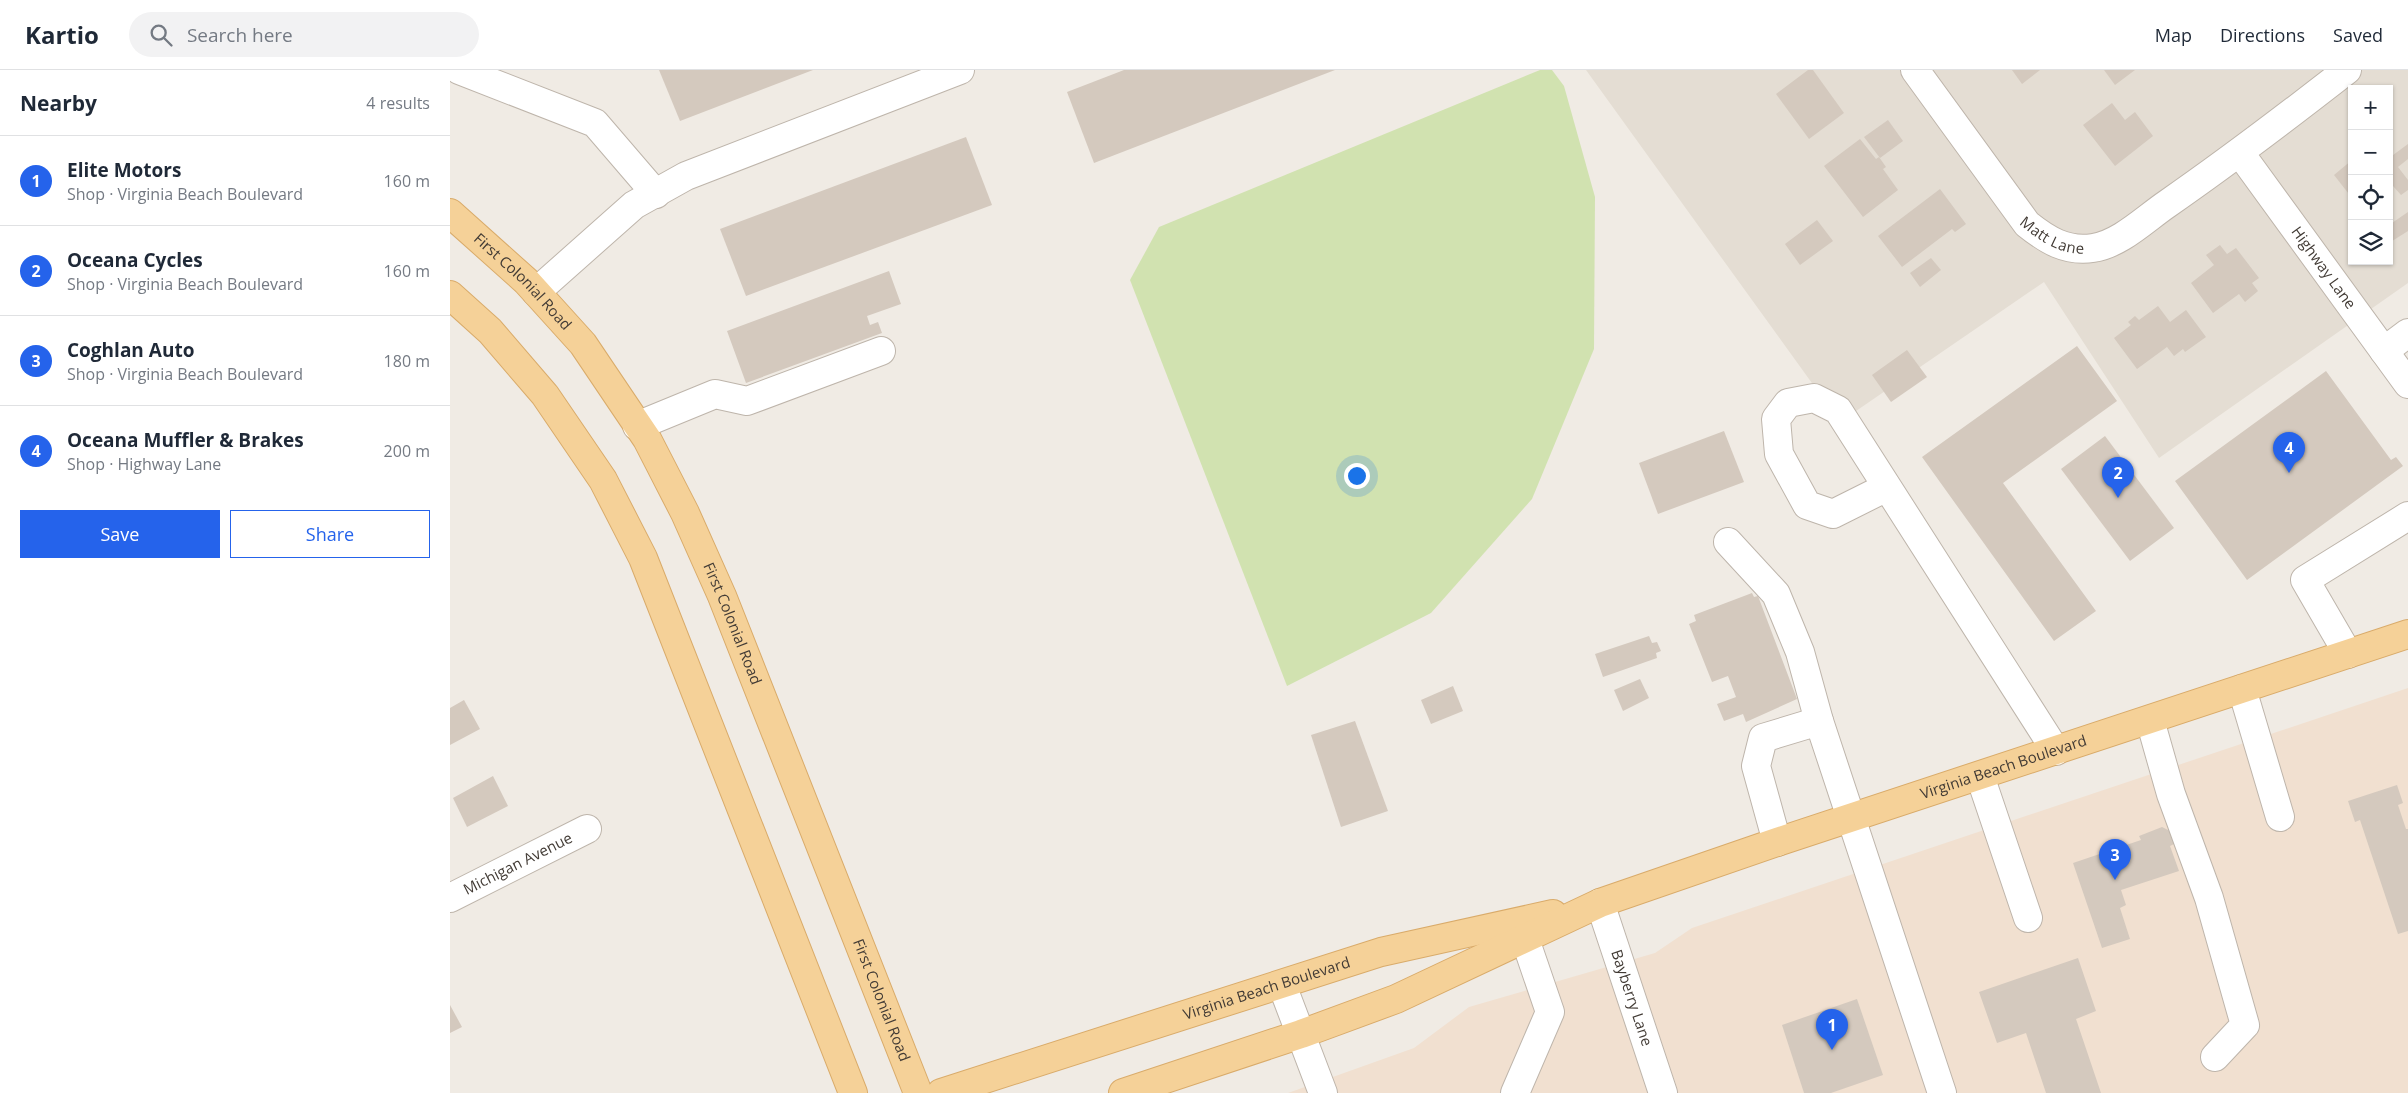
<!DOCTYPE html>
<html lang="en">
<head>
<meta charset="utf-8">
<style>
	:root { --surface:#fff; --page:#f2f2f3; --text:#1f2937; --muted:#747a83; --line:#e0e1e3; --accent:#2563eb }
	body { margin:0; font-family:"Open Sans",sans-serif; background:var(--page); color:var(--text) }
	.controls { position:absolute; right:15px; top:15px; display:grid; overflow:hidden; border-radius:0px; box-shadow:0 1px 4px #0004 }
	.controls button { width:45px; height:45px; display:grid; place-items:center; padding:0; border:0; border-bottom:1px solid var(--line); background:var(--surface); color:var(--text); font:25px sans-serif }
	.you { position:absolute; left:906px; top:405px; width:18px; height:18px; margin:-12px; border:4px solid #fff; border-radius:50%; background:#1a73e8; box-shadow:0 0 0 8px #1a73e833 }
	.badge { display:grid; place-items:center; width:32px; height:32px; border-radius:50%; background:var(--accent); color:#fff; font-size:16px; font-weight:700 }
	.pin { position:absolute; translate:-50% -41px; filter:drop-shadow(0 1px 2px #0008) }
	.pin::after { content:''; position:absolute; top:26px; width:18px; height:15px; background:inherit; clip-path:polygon(0 0,100% 0,50% 100%) }
	.list { margin:0; padding:0; list-style:none }
	h2 { display:flex; justify-content:space-between; align-items:center; height:65px; margin:0; padding:0 20px; font-size:21px }
	h2 small { font-size:16px; font-weight:400; color:var(--muted) }
	.list li { display:grid; grid-template-columns:32px 1fr auto; gap:15px; align-items:center; box-sizing:border-box; height:90px; padding:0 20px; border-top:1px solid var(--line) }
	.list b { display:block; font-size:19px; white-space:nowrap }
	.list p { margin:0; font-size:16px; white-space:nowrap; color:var(--muted) }
	.list em { font-size:16px; font-style:normal; color:var(--muted) }
	.actions { display:flex; gap:10px; padding:15px 20px }
	.actions a { flex:1; padding:11px 0; border:1px solid var(--accent); border-radius:0px; text-align:center; font-size:18px; color:var(--accent) }
	.actions .main { background:var(--accent); color:#fff }
	.icon { flex:none; width:28px; height:28px; fill:none; stroke:currentColor; stroke-width:2; stroke-linecap:round; stroke-linejoin:round }
	.map { position:relative; flex:none; width:1958px; height:1023px; overflow:hidden }
	header { display:flex; align-items:center; gap:30px; box-sizing:border-box; height:70px; padding:0 25px; background:var(--surface); border-bottom:1px solid var(--line) }
	header strong { font-size:24px }
	nav { display:flex; gap:28px; margin-inline-start:auto; font-size:18px }
	.search { width:350px; height:45px; background:var(--page); display:flex; align-items:center; gap:12px; box-sizing:border-box; padding:0 18px; border-radius:28px; color:var(--muted); font-size:19px }
	main { display:flex }
	aside { flex:1; background:var(--surface) }
	.map>svg:first-child { display:block }
	.residential { fill:#e4ddd3; fill-rule:evenodd }
	.commercial { fill:#f1e0d0 }
	.green { fill:#d1e2b0 }
	.building { fill:#d4c9be }
	.lines { fill:none; stroke-linecap:round; stroke-linejoin:round }
	.minor-casing { stroke:#beb5ab; stroke-width:30 }
	.major-casing { stroke:#d9ab6a; stroke-width:30 }
	.minor { stroke:#fff; stroke-width:28 }
	.major { stroke:#f5d198; stroke-width:28 }
	.labels { text-anchor:middle; stroke-width:4; stroke-linejoin:round; paint-order:stroke }
	.street-label { font-size:15px; fill:#423b35; stroke:#fff }
</style>
</head>
<body>
<header>
<strong>Kartio</strong>
<div class="search"><svg class="icon" aria-label="search" viewBox="0 0 24 24"><circle cx="10" cy="10" r="6"/><path d="M15 15l6 6"/></svg>Search here</div>
<nav><a>Map</a><a>Directions</a><a>Saved</a></nav>
</header>
<main>
<aside>
<h2>Nearby<small>4 results</small></h2>
<ul class="list">
<li><span class="badge">1</span><div><b>Elite Motors</b><p>Shop · Virginia Beach Boulevard</p></div><em>160 m</em></li>
<li><span class="badge">2</span><div><b>Oceana Cycles</b><p>Shop · Virginia Beach Boulevard</p></div><em>160 m</em></li>
<li><span class="badge">3</span><div><b>Coghlan Auto</b><p>Shop · Virginia Beach Boulevard</p></div><em>180 m</em></li>
<li><span class="badge">4</span><div><b>Oceana Muffler &amp; Brakes</b><p>Shop · Highway Lane</p></div><em>200 m</em></li>
</ul>
<div class="actions"><a class="main">Save</a><a>Share</a></div>
</aside>
<div class="map">
<svg width="1958" height="1023" viewBox="0 0 1958 1023">
	<rect width="100%" height="100%" fill="#f0ebe4"/>
	<path class="residential" d="M1136,0H1958V213L1709,388L1594,212L1390,352ZM1902,19H1939V191H1902Z"/>
	<polygon class="commercial" points="1958,618 1958,1023 838,1023 964,978 1019,937 1205,883 1242,858"/>
	<polygon class="green" points="1090,0 1102,0 1114,16 1145,127 1144,279 1082,429 981,543 837,616 680,210 709,157"/>
	<g class="building">
		<polygon points="209,0 363,0 230,51"/>
		<polygon points="674,0 885,0 644,93 617,22"/>
		<polygon points="1358,0 1363,0 1394,43 1359,69 1326,24"/>
		<polygon points="1562,0 1590,0 1572,14"/>
		<polygon points="1654,0 1685,0 1665,15"/>
		<polygon points="1662,33 1675,50 1685,42 1703,66 1665,96 1633,55"/>
		<polygon points="1438,50 1453,71 1430,88 1414,67"/>
		<polygon points="516,67 542,135 296,226 270,159"/>
		<polygon points="1410,69 1426,89 1429,87 1436,97 1433,99 1448,120 1413,147 1374,96"/>
		<polygon points="1958,74 1958,89 1948,97 1958,110 1958,120 1951,125 1943,116 1939,119 1939,88"/>
		<polygon points="1902,90 1902,128 1884,105"/>
		<polygon points="1490,119 1516,154 1505,162 1502,159 1452,197 1428,166"/>
		<polygon points="1958,142 1958,161 1939,173 1939,155"/>
		<polygon points="1367,150 1383,171 1350,195 1335,174"/>
		<polygon points="1770,175 1777,184 1786,178 1809,208 1802,213 1808,221 1795,232 1789,224 1763,243 1741,213 1764,195 1756,185"/>
		<polygon points="1481,188 1491,200 1470,217 1460,203"/>
		<polygon points="439,201 451,234 417,246 420,255 428,252 432,263 296,313 277,261"/>
		<polygon points="1708,236 1720,252 1736,240 1756,267 1735,282 1733,279 1724,286 1717,277 1687,299 1664,268 1681,255 1678,252 1685,246 1689,250"/>
		<polygon points="1627,276 1667,331 1553,413 1646,541 1604,571 1472,387"/>
		<polygon points="1457,280 1477,307 1441,332 1422,305"/>
		<polygon points="1876,301 1941,390 1946,387 1953,396 1797,510 1725,411"/>
		<polygon points="1274,361 1294,412 1208,444 1189,393"/>
		<polygon points="1655,366 1724,458 1680,491 1611,399"/>
		<polygon points="1302,523 1304,527 1308,526 1347,629 1296,652 1293,644 1274,651 1267,634 1286,627 1278,606 1262,612 1239,554 1246,551 1244,545"/>
		<polygon points="1199,566 1202,573 1207,572 1211,581 1206,583 1207,588 1153,607 1145,584"/>
		<polygon points="1190,609 1199,628 1173,641 1164,620"/>
		<polygon points="1003,616 1013,641 981,654 971,630"/>
		<polygon points="14,630 30,659 0,675 0,638"/>
		<polygon points="905,651 938,741 891,757 861,665"/>
		<polygon points="43,706 58,736 17,757 3,728"/>
		<polygon points="1947,715 1953,733 1948,735 1956,759 1958,759 1958,861 1948,864 1910,750 1905,752 1898,731"/>
		<polygon points="1712,757 1720,761 1724,774 1720,776 1729,801 1671,820 1676,835 1670,838 1680,869 1652,878 1623,793 1691,770 1689,766"/>
		<polygon points="1628,888 1646,941 1626,949 1651,1023 1596,1023 1576,963 1547,973 1529,922"/>
		<polygon points="1407,929 1433,1005 1381,1023 1354,1023 1332,955"/>
		<polygon points="0,935 12,957 0,963"/>
	</g>
	<g class="lines">
		<g class="minor-casing">
			<g id="minor">
				<polyline points="9,0 145,53 206,124"/>
				<path id="s1" d="M1465,0L1577,154C1597,170 1616,182 1643,178C1670,174 1695,149 1717,134C1779,91 1838,46 1897,0"/>
				<path id="s2" d="M1790,83L1958,314"/>
				<polyline points="86,222 184,135 236,106 510,0"/>
				<polyline points="1934,281 1958,263"/>
				<polyline points="187,356 265,324 297,331 431,281"/>
				<polyline points="1437,417 1383,444 1357,435 1329,384 1326,349 1338,333 1364,328 1388,340 1606,681"/>
				<polyline points="1278,472 1326,524 1350,582 1369,651 1492,1023"/>
				<polyline points="1898,584 1855,510 1958,446"/>
				<polyline points="1792,619 1830,747"/>
				<polyline points="1700,650 1721,724 1759,828 1795,955 1765,987"/>
				<polyline points="1530,706 1578,848"/>
				<polyline points="1327,772 1306,696 1313,668 1369,651"/>
				<path id="s3" d="M0,828L137,759"/>
				<path id="s4" d="M1150,833L1213,1023"/>
				<polyline points="832,915 873,1023"/>
				<polyline points="1065,1023 1100,942 1075,869"/>
			</g>
		</g>
		<g class="major-casing">
			<g id="major">
				<path id="s5" d="M0,143L76,211L133,274L197,369L235,443L272,526L468,1023"/>
				<polyline points="0,225 40,261 95,325 153,410 193,488 403,1023"/>
				<path id="s6" d="M491,1023L931,882L1103,844"/>
				<path id="s7" d="M673,1023L851,964L946,929L1150,833L1327,772L1958,564"/>
			</g>
		</g>
		<use href="#minor" class="minor"/>
		<use href="#major" class="major"/>
	</g>
	<g class="labels">
		<g class="street-label">
			<text dy="5" stroke="none"><textPath href="#s1" startOffset="219">Matt Lane</textPath></text>
			<text dy="5" stroke="none"><textPath href="#s2" startOffset="142">Highway Lane</textPath></text>
			<text dy="5" stroke="none"><textPath href="#s5" startOffset="100">First Colonial Road</textPath></text>
			<text dy="5" stroke="none"><textPath href="#s5" startOffset="505">First Colonial Road</textPath></text>
			<text dy="5" stroke="none"><textPath href="#s7" startOffset="940">Virginia Beach Boulevard</textPath></text>
			<text dy="5" stroke="none"><textPath href="#s3" startOffset="76">Michigan Avenue</textPath></text>
			<text dy="5" stroke="none"><textPath href="#s6" startOffset="342">Virginia Beach Boulevard</textPath></text>
			<text dy="5" stroke="none"><textPath href="#s4" startOffset="100">Bayberry Lane</textPath></text>
			<text dy="5" stroke="none"><textPath href="#s5" startOffset="910">First Colonial Road</textPath></text>
		</g>
	</g>
</svg>
<div class="controls">
<button>+</button>
<button>−</button>
<button><svg class="icon" aria-label="locate" viewBox="0 0 24 24"><circle cx="12" cy="12" r="6"/><path d="M12 2v4M12 18v4M2 12h4M18 12h4"/></svg></button>
<button><svg class="icon" aria-label="layers" viewBox="0 0 24 24"><path d="M12 4l9 5-9 5-9-5zM3 14l9 5 9-5"/></svg></button>
</div>
<div class="you"></div>
<div class="pin badge" style="left:1382px;top:980px">1</div>
<div class="pin badge" style="left:1668px;top:428px">2</div>
<div class="pin badge" style="left:1665px;top:810px">3</div>
<div class="pin badge" style="left:1839px;top:403px">4</div>
</div>
</main>
</body>
</html>
